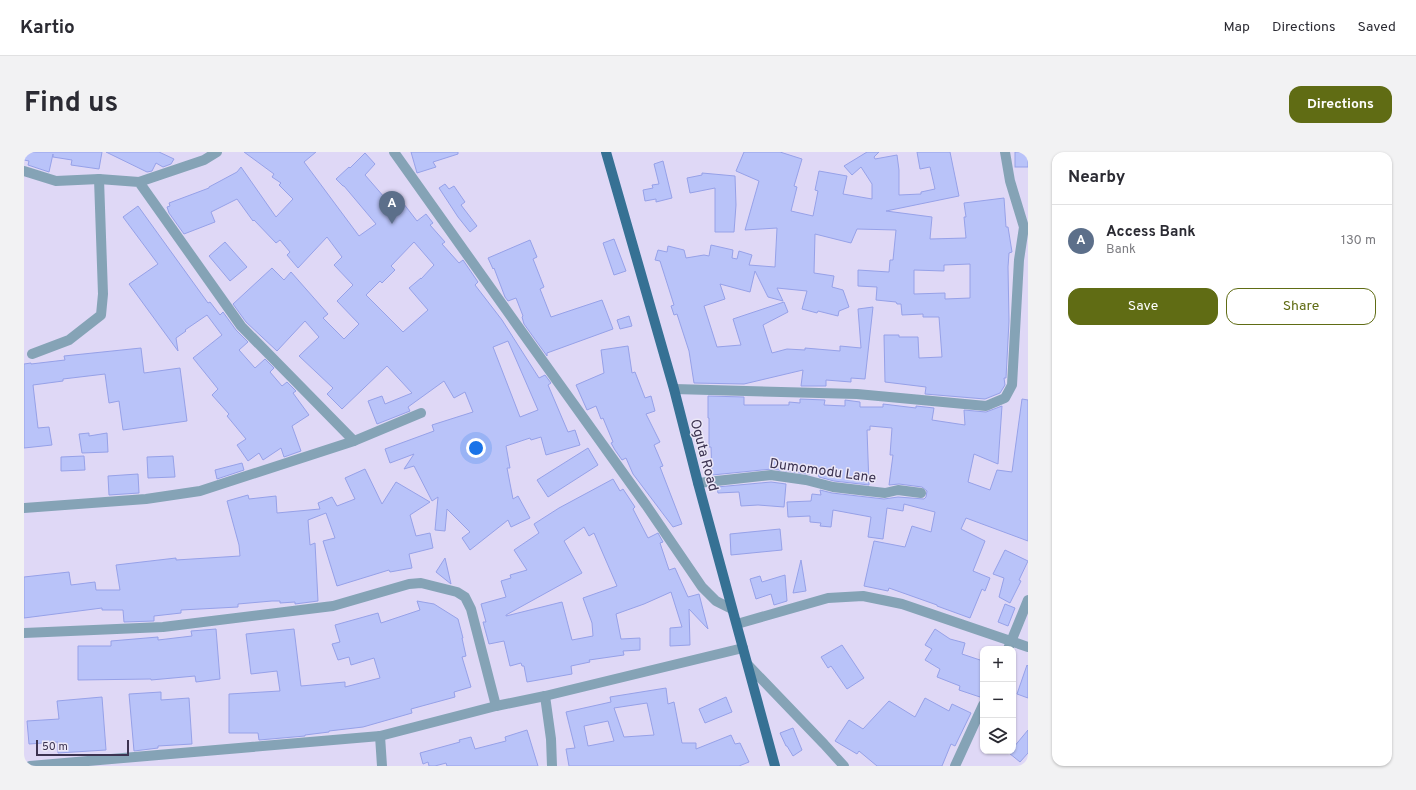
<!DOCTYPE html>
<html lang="en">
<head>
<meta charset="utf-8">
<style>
	:root { --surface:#fff; --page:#f2f2f3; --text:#2b2b33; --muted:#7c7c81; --line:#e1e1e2; --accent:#606c14 }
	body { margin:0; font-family:Overpass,sans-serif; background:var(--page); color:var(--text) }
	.controls { position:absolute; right:12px; bottom:12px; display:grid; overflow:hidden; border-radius:8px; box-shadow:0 1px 3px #0004 }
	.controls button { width:36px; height:36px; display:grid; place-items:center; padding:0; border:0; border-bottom:1px solid var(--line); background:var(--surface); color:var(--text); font:20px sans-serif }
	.scale { position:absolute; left:12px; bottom:10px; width:93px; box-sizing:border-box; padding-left:4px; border:2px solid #3c3351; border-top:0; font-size:11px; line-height:14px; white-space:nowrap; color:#3c3351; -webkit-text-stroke:3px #ebe7f7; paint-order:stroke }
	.you { position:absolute; left:452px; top:296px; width:14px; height:14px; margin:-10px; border:3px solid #fff; border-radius:50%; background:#1a73e8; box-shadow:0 0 0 6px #1a73e833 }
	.badge { display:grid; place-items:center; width:26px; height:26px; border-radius:50%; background:var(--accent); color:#fff; font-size:13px; font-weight:700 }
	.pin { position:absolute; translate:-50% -33px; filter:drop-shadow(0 1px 2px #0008) }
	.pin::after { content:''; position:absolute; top:21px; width:14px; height:12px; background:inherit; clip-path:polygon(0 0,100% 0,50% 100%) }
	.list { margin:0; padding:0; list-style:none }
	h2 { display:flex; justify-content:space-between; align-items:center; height:52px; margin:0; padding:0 16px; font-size:17px }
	h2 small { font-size:13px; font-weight:400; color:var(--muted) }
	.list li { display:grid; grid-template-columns:26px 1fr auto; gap:12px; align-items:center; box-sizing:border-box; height:72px; padding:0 16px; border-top:1px solid var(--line) }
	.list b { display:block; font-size:15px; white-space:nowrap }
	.list p { margin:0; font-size:13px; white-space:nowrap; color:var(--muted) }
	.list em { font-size:13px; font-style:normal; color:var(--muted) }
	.actions { display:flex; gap:8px; padding:12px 16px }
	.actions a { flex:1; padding:9px 0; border:1px solid var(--accent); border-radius:12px; text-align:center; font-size:14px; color:var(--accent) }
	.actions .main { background:var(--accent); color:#fff }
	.icon { flex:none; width:22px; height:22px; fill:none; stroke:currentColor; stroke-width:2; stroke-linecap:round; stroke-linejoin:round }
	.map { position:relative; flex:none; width:1004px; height:614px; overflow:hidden; border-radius:12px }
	header { display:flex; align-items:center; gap:24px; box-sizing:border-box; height:56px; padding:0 20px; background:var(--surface); border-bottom:1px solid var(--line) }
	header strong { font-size:19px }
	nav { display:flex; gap:22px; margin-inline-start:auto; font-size:14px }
	.intro { display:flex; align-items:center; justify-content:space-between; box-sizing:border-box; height:96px; padding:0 24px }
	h1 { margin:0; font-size:28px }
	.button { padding:10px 18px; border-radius:12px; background:var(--accent); color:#fff; font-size:14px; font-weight:700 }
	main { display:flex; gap:24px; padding:0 24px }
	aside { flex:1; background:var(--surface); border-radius:12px; box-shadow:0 1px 3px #0004 }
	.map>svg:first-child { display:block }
	.building { fill:#b9c3f9; stroke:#96a1e8; fill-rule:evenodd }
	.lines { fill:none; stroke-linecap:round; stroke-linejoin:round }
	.minor { stroke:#85a3b6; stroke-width:10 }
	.major { stroke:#367194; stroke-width:10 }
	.labels { text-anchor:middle; stroke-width:3; stroke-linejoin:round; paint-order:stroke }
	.street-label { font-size:14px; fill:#3c3351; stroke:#ebe7f7 }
</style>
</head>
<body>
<header>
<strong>Kartio</strong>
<nav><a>Map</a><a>Directions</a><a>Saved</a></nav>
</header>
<div class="intro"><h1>Find us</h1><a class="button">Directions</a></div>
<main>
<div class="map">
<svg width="1004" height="614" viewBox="0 0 1004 614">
	<rect width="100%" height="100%" fill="#dfd8f6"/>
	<g class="building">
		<polygon points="2,0 78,0 75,17 47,13 48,8 29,5 29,2 25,20 4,13 5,9 0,8"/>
		<polygon points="82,0 135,0 150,7 147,12 139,15 132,11 128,19 123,20"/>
		<path d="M220,0H292L280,10L335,84L352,72L320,34H319L312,27L325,15L326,16L341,1L351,12L341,23L367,53L376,47L393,69L402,62L409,71L406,73L421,90L418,92L435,111L439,108L454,130L451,133L478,168L515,226L521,223L527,231L524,233L544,280L551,278L556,293L522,303L517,285L507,288L506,286L482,294L486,316H483L489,347L494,344L506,366L487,375L484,368L446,398L438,386L446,380L423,357L421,379L411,378L414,345L408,349L390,314L380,317L390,302L366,311L361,297L410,279L408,273L449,260L441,240L430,246L420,229L384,255L386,259L353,272L344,249L358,244L361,252L388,241L363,214L318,257L303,242L309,236L275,204L295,185L281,169L253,199L222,170L209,152L248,116L260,128L267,120L304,162L299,166L320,187L335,172L313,149L329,133L310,113L318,105L303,85L274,116L263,103L266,100L256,88L252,91L230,68L229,69L213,47L187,60L191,70L160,82L145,61L143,55L146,54L145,51L185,36V35L213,20L217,15L252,65L269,47L255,33L257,31L248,25L250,22ZM390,90L410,113L397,127V126L385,136L404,158L379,180L342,143L356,129L358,131L371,118L367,114ZM484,189L514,258L496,265L469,195Z"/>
		<polygon points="387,0 434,0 434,2 409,10 412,15 393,21"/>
		<path d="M720,0H756L778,7L770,34L773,35L767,59L789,64L794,39L791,38L795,19L823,24L819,42L848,47V32L837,15L828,23L820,14L843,0H855L850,5L851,7L873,3L875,18V43L897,42V40L911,37L906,15L896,17L893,0H926L935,44L862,59L908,65L906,87L942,86L940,65H942L940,51L980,46L982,75H984L988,100L985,101L984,115L985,169L982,226H980L981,233L976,241L961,247L901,242L902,235L861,230L860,183H875V185H894L895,206L918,205L915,165H899V162L878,163L877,152H873L872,150L852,148L853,135L834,134V118L865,120L866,108H869L872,78L833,77L827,91L791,82L790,121L810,124L808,135L819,138L825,155L815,159L814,164L794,159L793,161L778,157L783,139L753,136L759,149L744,145L731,119L726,140L696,132L701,147L680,154L693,195L717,193L709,167L760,150L764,160L739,173L748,201L763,197L781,198V196L816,199V194L837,196L834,157L849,155L841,227L827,226V230L802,228V234H777L779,218L720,232L670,231L665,199L653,162L650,163L647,154L650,153L636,109L631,108L634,98L643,100L644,94L660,98L662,106L680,103L685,104L687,93L709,98L708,106L713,107L715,99L728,103L725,113L751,115L753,76L721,78L735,29L712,19ZM946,112V146L921,147V141L890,142V118L920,119V113Z"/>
		<rect x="991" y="0" width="13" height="15"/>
		<polygon points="639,9 648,46 632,50 632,47 621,49 619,38 629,36 628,33 635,32 630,12"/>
		<polygon points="678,21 711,24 712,53 710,80 691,80 691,36 666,41 663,26 678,23"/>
		<polygon points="421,32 425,37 430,34 441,50 437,53 453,74 446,80 434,65 415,36"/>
		<polygon points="114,54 184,151 186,150 196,163 199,160 212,178 224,190 215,198 231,216 241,207 250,216 246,220 258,234 263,230 272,239 269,241 285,263 268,274 277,299 260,305 257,296 239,308 235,301 224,309 213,293 222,287 203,264 205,262 188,243 194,237 169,206 198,183 183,163 161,178 162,179 152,186 154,199 105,132 134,112 99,65"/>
		<polygon points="590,87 602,119 590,123 579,91"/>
		<polygon points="506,88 513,105 509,107 520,135 516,137 527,165 578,148 589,177 523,201 523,204 500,172 498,165 499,164 492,146 484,149 481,145 470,116 469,117 464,106"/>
		<polygon points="201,90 223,115 206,129 185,104"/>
		<polygon points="605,164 608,174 596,177 593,168"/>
		<polygon points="604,194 608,221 611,220 621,246 627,244 631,259 622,262 636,290 630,293 639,314 636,315 658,372 649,375 609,322 602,306 598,308 591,298 587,291 589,290 579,266 577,267 572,254 563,258 552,233 580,221 577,198"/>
		<polygon points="117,196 120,221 156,216 163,269 99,278 95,249 85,251 81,222 39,227 39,229 9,233 14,276 25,275 28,293 0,296 0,212 7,211 7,212 41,208 40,204"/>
		<polygon points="684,244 720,245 720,253 765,253 765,250 776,251 776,247 801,248 800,253 821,254 821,248 836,250 836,255 859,255 859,252 892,256 892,254 910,256 908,268 941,273 940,258 962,260 978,254 974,312 950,302 944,330 966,338 973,318 988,320 998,247 1004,248 1004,389 942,366 937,377 961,389 949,419 966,426 961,439 958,437 946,466 913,454 913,453 865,436 864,439 840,434 850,389 881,395 888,374 907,380 911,360 880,352 879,359 863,356 859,387 844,385 847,365 809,358 807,375 796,374 797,371 786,370 786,364 764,365 763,350 787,349 788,342 797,343 796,338 808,341 860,347 874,345 900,347 902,345 903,339 898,335 875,332 865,333 869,303 866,303 868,276 846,274 846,278 843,278 845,333 810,329 795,325 794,321 783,322 748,317 688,323 687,295 685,295 685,266 684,266"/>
		<polygon points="65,281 65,284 83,281 84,300 58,301 55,282"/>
		<polygon points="564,296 574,313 524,345 513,328"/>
		<polygon points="60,304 61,318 37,319 37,305"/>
		<polygon points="149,304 151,325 124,326 123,305"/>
		<polygon points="218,311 220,318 193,327 191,318"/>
		<polygon points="341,317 358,352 372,330 406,350 386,363 392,384 406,381 409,396 385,402 388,416 366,420 365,418 313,434 299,389 311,386 302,361 284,368 286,393 291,391 294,449 271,452 271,450 256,451 256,449 248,449 214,452 214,455 157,458 157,461 130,464 130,469 100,470 99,458 78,458 78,456 0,466 0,425 45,420 47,433 71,430 72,438 96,438 92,413 152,406 152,408 216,404 215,393 203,349 224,343 225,347 252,344 253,361 296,357 294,351 308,345 313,354 331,347 321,326"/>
		<polygon points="114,322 115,341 85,343 84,324"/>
		<path d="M589,327L596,339L599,337L611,355L609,357L624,386L634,381L639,390L636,391L645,418L651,416L664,445L675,442L684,477L665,457L666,493L646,494V476L658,475L647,440L620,452L592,462L597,487L616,486V498L599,499L600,503L565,508L566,510L547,514L548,522L503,530L500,514H498L497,511L486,514L480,489L465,492L459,470H462L457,452L482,445L477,429L487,426L486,423L503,418L490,398L515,381L510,372L535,356ZM560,375L565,384L570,381L593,434L559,446L568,471L569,484L548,488L538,450L482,464V463L558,421L540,389Z"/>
		<polygon points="747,330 762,332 760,355 734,353 717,354 715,340 694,341 693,335"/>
		<polygon points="756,377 758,398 707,403 706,382"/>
		<polygon points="981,398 1004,409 995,428 997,429 986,451 975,445 980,426 969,422"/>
		<polygon points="421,406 427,432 412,420"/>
		<polygon points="777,408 782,439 769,441"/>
		<polygon points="761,423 763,449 750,453 747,442 732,447 726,427 736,424 738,430"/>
		<polygon points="393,449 410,452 434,467 439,486 438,486 442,504 438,505 447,535 430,540 431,545 387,557 388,561 339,575 305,579 305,580 281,583 281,584 235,588 234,581 205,581 205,542 256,539 253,519 227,522 222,482 270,477 277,534 321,530 321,535 356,526 350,506 327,513 325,505 314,508 308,492 316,490 311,473 354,461 357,471 396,458"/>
		<polygon points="981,452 991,456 984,474 974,470"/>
		<polygon points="192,477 196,527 172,530 171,524 127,528 127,527 54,528 54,494 87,494 87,489 134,485 134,488 168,484 167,479"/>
		<polygon points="911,477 926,487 941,491 938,502 959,509 959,546 935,538 936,534 913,525 916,517 901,508 908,497 901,493"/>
		<polygon points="818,493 840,526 823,537 807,514 804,516 797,505"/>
		<polygon points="1003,513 1004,514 1004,546 993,542"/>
		<path d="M642,536L644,552L650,550L658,591H672V597L707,583L711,592L716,591L725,610L715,614H545L542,597L551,596L542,560L587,550L586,545ZM623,551L630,583L600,585L590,556ZM584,569L590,589L564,594L560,574Z"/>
		<polygon points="137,540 137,548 165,546 168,592 134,594 134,596 110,599 105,542"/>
		<polygon points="78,545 82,598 34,601 34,590 5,592 3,569 35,567 33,549"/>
		<polygon points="702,545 708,560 681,571 675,557"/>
		<polygon points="901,546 925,559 928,552 947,561 931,594 927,592 918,614 853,614 835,599 833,602 811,589 825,568 839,577 865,549 891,565"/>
		<polygon points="769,576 778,598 769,604 763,594 762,594 756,581"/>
		<polygon points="503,578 514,614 423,614 422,611 411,614 405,614 404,610 399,612 396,601 436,590 435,588 447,585 451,597 482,589 481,585"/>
		<polygon points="1004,578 1004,601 996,610 985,601 986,599 989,599 989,596"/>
	</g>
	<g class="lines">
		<g class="minor">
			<polyline points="370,0 498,180 622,353 678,435 692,449 708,457"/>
			<polyline points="0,19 32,29 75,27 115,30 217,174 330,289"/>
			<polyline points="115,30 180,8 193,0"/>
			<polyline points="8,202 45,188 77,163 79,142 75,27"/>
			<polyline points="650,237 833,242 962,254 981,246 988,233 995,108 1000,75 986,29 981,0"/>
			<polyline points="674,331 747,323 782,328 809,335 861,341 874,338 897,341"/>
			<polyline points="0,356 122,347 176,339 330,289 397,261"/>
			<polyline points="713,472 804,446 839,444 878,452 1004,495"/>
			<polyline points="0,481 139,475 309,454 385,432 397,431 433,440 441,445 447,457 472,554"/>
			<polyline points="984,497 1004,448"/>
			<polyline points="724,513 800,592 820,614"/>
			<polyline points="521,544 527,587 528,614"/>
			<polyline points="356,584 358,614"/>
			<polyline points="6,614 356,584 472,554 521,544 719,496"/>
			<polyline points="931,614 959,553"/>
		</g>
		<polyline class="major" points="582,0 650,237 674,331 751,614"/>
	</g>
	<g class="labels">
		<g class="street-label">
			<text transform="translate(681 303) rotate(75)" y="5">Oguta Road</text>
			<text transform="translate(799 318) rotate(8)" y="5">Dumomodu Lane</text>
		</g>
	</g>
</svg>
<div class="controls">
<button>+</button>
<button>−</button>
<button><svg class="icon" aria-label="layers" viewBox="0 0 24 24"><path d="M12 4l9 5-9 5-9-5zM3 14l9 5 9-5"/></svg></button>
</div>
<div class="scale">50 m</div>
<div class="you"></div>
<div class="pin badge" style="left:368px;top:72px;background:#5c6f8a">A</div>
</div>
<aside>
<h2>Nearby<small></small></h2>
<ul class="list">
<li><span class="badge" style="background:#5c6f8a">A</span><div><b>Access Bank</b><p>Bank</p></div><em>130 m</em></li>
</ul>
<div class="actions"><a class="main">Save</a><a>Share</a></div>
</aside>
</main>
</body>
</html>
